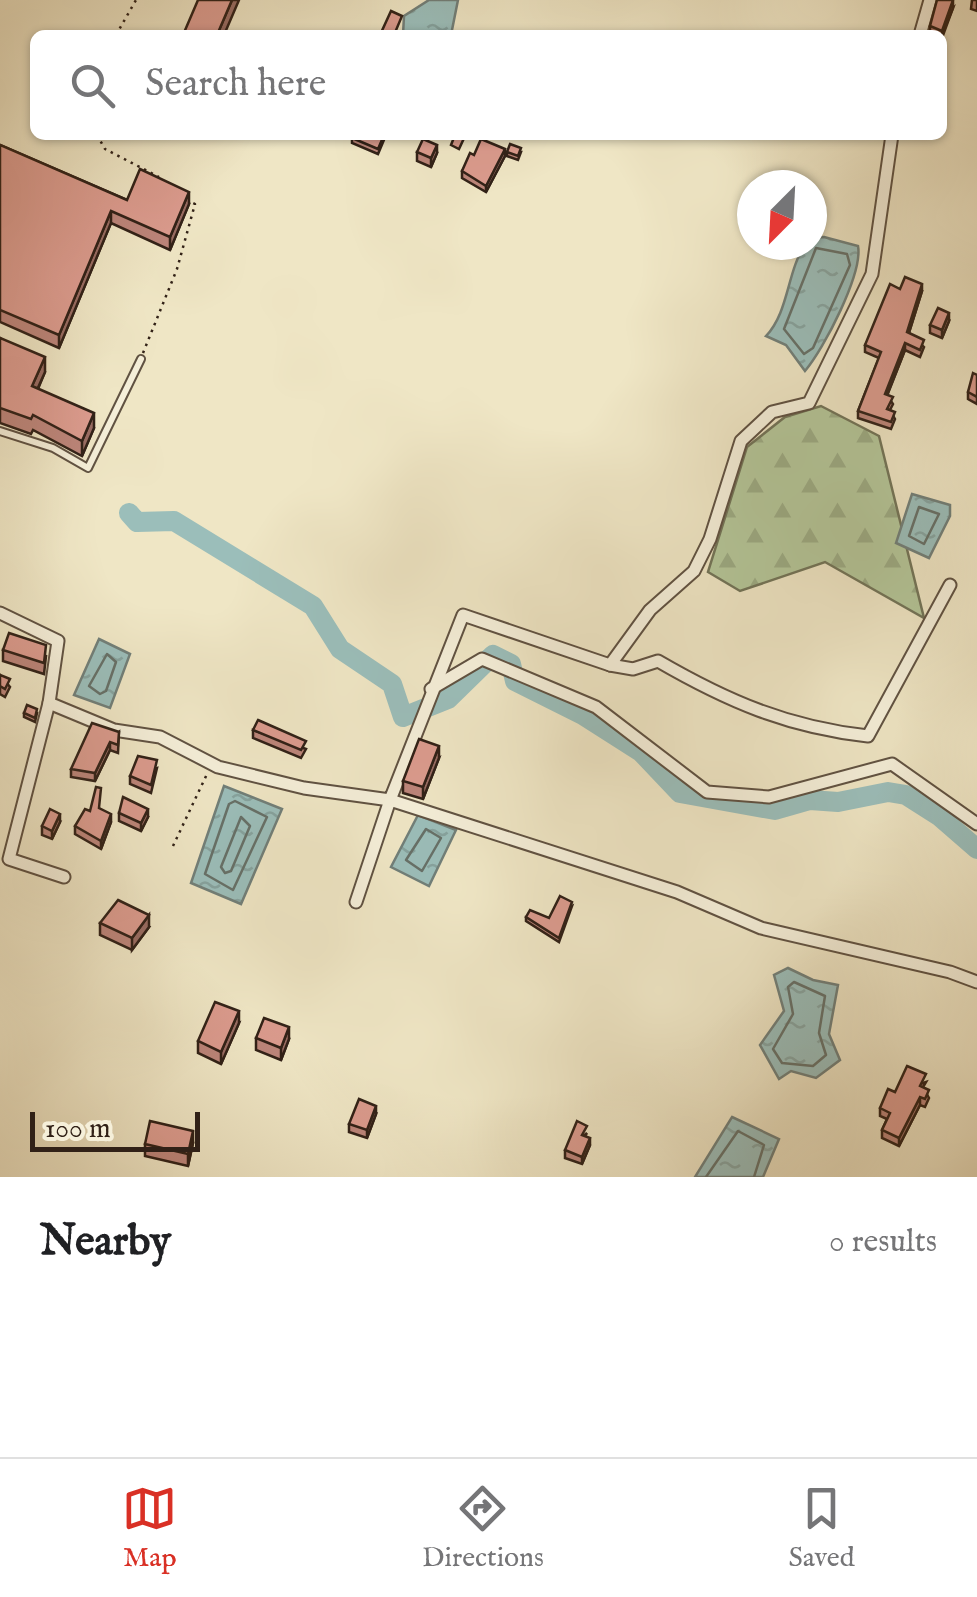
<!DOCTYPE html>
<html lang="en">
<head>
<meta charset="utf-8">
<style>
	:root { --surface:#fff; --page:#f2f2f2; --text:#202124; --muted:#757577; --line:#e0e0e0; --accent:#d93025 }
	body { margin:0; font-family:"IM FELL English",serif; background:var(--page); color:var(--text) }
	.compass { position:absolute; left:737px; top:170px; width:90px; height:90px; border-radius:50%; background:var(--surface); box-shadow:0 2px 8px #0004; rotate:204deg }
	.scale { position:absolute; left:30px; bottom:25px; width:170px; box-sizing:border-box; padding-left:10px; border:5px solid #312117; border-top:0; font-size:28px; line-height:35px; white-space:nowrap; color:#312117; -webkit-text-stroke:8px #f5efd9; paint-order:stroke }
	.list { margin:0; padding:0; list-style:none }
	h2 { display:flex; justify-content:space-between; align-items:center; height:130px; margin:0; padding:0 40px; font-size:42px }
	h2 small { font-size:32px; font-weight:400; color:var(--muted) }
	.icon { flex:none; width:55px; height:55px; fill:none; stroke:currentColor; stroke-width:2; stroke-linecap:round; stroke-linejoin:round }
	.map { position:relative; flex:none; width:977px; height:1177px; overflow:hidden }
	.search { position:absolute; background:var(--surface); box-shadow:0 2px 8px #0004; left:30px; right:30px; top:30px; height:110px; display:flex; align-items:center; gap:25px; box-sizing:border-box; padding:0 35px; border-radius:15px; color:var(--muted); font-size:38px }
	.sheet { height:280px; background:var(--surface) }
	nav { display:flex; justify-content:space-around; align-items:center; box-sizing:border-box; height:140px; border-top:2px solid var(--line); background:var(--surface); font-size:28px; color:var(--muted) }
	nav a { display:grid; justify-items:center; gap:5px }
	nav .on { color:var(--accent) }
	.map>svg:first-child { display:block }
	.forest { fill:url(#forest-firs); stroke:#727458; stroke-width:2.5 }
	.water { fill:url(#water-ripples); stroke:#717f79; stroke-width:2.5 }
	.lines { fill:none; stroke-linecap:round; stroke-linejoin:round }
	.shore { stroke:#667068; stroke-width:2.5 }
	.river { stroke:#9bbeba; stroke-width:20 }
	.service-casing { stroke:#605242; stroke-width:10 }
	.minor-casing { stroke:#605242; stroke-width:15 }
	.path { stroke:#312117; stroke-width:2.5; stroke-dasharray:2.5 5; stroke-linecap:butt }
	.service { stroke:#f5efd9; stroke-width:6 }
	.minor { stroke:#f5efd9; stroke-width:11 }
	.wall { fill:#bc857a; stroke:#312117; stroke-width:2.5 }
	.shaded-wall { fill:#996c63; stroke:#312117; stroke-width:2.5 }
	.building { fill:#db9b8e; stroke:#312117; stroke-width:2.5 }
</style>
</head>
<body>
<div class="map">
<svg width="977" height="1177" viewBox="0 0 977 1177">
	<defs>
		<pattern id="forest-firs" width="22" height="20" patternUnits="userSpaceOnUse" patternTransform="scale(2.5)"><rect width="22" height="20" fill="#b4c699"/><path d="M5 1l3.5 6h-7zM16 11l3.5 6h-7z" fill="#9baa83"/></pattern>
		<pattern id="water-ripples" width="26" height="14" patternUnits="userSpaceOnUse" patternTransform="scale(2.5)"><rect width="26" height="14" fill="#9bbeba"/><path d="M2 4q2-2 4 0t4 0M15 11q2-2 4 0t4 0" fill="none" stroke="#86a39f"/></pattern>
	</defs>
	<rect width="100%" height="100%" fill="#efe6c5"/>
	<filter id="stains"><feTurbulence type="fractalNoise" baseFrequency=".002" numOctaves="4"/><feColorMatrix values="0 0 0 0 .2 0 0 0 0 .09 0 0 0 0 .02 0 0 0 .5 -.17"/></filter>
	<radialGradient id="worn" r=".72"><stop offset=".6" stop-color="#630" stop-opacity="0"/><stop offset="1" stop-color="#630" stop-opacity=".3"/></radialGradient>
	<polygon class="forest" points="821,406 879,436 924,618 825,562 740,591 708,572 747,447 785,417"/>
	<g class="water">
		<polygon points="429,0 458,0 451,35 403,35 404,16"/>
		<path d="M824,237L858,246C863,273 824,349 805,371L786,345L766,336C789,312 787,271 805,245H812V238Z"/>
		<polygon points="912,494 950,505 950,516 929,558 896,543"/>
		<polygon points="99,639 130,654 110,708 74,695"/>
		<polygon points="224,786 282,809 241,904 191,883"/>
		<polygon points="418,815 456,830 429,886 391,867"/>
		<polygon points="788,968 813,980 838,985 829,1034 840,1060 816,1078 791,1071 779,1079 760,1045 784,1011 774,975"/>
		<polygon points="732,1117 779,1139 763,1177 695,1177"/>
	</g>
	<g class="lines">
		<g class="shore">
			<polygon points="816,248 847,254 850,265 813,348 804,354 784,329"/>
			<polygon points="919,507 939,514 924,544 909,536"/>
			<polygon points="107,654 116,662 106,691 100,694 89,686"/>
			<polygon points="235,801 267,817 233,890 205,874 229,804"/>
			<polygon points="241,817 250,826 231,871 225,873 221,867"/>
			<polygon points="426,829 441,838 422,871 406,860"/>
			<polygon points="794,982 825,996 819,1033 826,1055 813,1066 782,1063 773,1049 793,1014 788,987"/>
			<polyline points="706,1177 738,1131 764,1145 754,1177"/>
		</g>
		<polyline class="river" points="129,513 137,522 174,521 313,606 340,649 392,684 403,717 448,699 493,655 511,664 515,681 583,715 641,752 680,793 775,810 810,800 838,802 888,792 906,795 939,816 977,849"/>
		<g class="service-casing">
			<polyline id="service" points="0,431 53,448 88,468 141,359"/>
		</g>
		<g class="minor-casing">
			<g id="minor">
				<polyline points="920,35 930,0"/>
				<polyline points="0,613 58,641 49,703 9,859 64,877"/>
				<path d="M610,665L633,669L658,661C727,701 787,727 868,736L950,585"/>
				<polyline points="431,689 482,659 596,707 707,792 769,797 892,764 977,824"/>
				<polyline points="49,703 114,730 160,737 218,767 304,788 390,800 463,615 610,665 650,610 694,571 710,539 741,441 772,412 809,403 872,274 892,135"/>
				<polyline points="356,902 390,800 677,892 761,928 950,972 977,982"/>
			</g>
		</g>
		<g class="path">
			<polyline points="116,35 136,0"/>
			<polyline points="97,135 105,149 159,177"/>
			<polyline points="143,353 177,269 195,204 187,200"/>
			<polyline points="173,846 207,774"/>
		</g>
		<use href="#service" class="service"/>
		<use href="#minor" class="minor"/>
	</g>
	<g class="wall">
		<polygon points="972,0 977,0 977,11 971,9"/>
		<polygon points="953,8 942,35 930,34 930,26"/>
		<polygon points="386,135 378,154 352,143 352,138"/>
		<polygon points="0,145 127,200 189,204 170,250 111,223 59,348 0,322"/>
		<polygon points="417,152 437,153 431,167 417,161"/>
		<polygon points="507,152 521,152 518,160 507,156"/>
		<polygon points="474,155 505,156 486,192 462,178 462,171"/>
		<polygon points="900,289 922,291 909,333 924,347 920,357 905,350 887,395 893,404 890,410 895,419 891,429 858,418 858,411 879,358 865,352 865,345"/>
		<polygon points="949,321 942,338 930,333 930,325"/>
		<polygon points="0,338 45,372 38,389 94,428 82,456 33,430 31,434 0,423"/>
		<polygon points="977,375 977,404 968,399 968,392"/>
		<polygon points="3,650 46,656 44,674 3,661"/>
		<polygon points="0,675 10,687 5,697 0,694"/>
		<polygon points="24,713 37,713 35,722 24,717"/>
		<polygon points="253,730 306,749 301,758 253,738"/>
		<polygon points="119,732 118,753 110,750 95,781 71,777 71,769"/>
		<polygon points="439,758 423,799 403,793 403,781"/>
		<polygon points="157,768 151,793 130,784 130,776"/>
		<polygon points="100,809 111,822 101,849 75,834 75,826 90,811"/>
		<polygon points="119,813 148,817 141,831 119,821"/>
		<polygon points="60,822 52,839 42,835 42,826"/>
		<polygon points="572,906 559,942 526,921 526,917 549,918"/>
		<polygon points="100,923 149,927 132,950 100,935"/>
		<polygon points="239,1023 221,1064 198,1053 198,1041"/>
		<polygon points="256,1038 289,1039 281,1060 256,1050"/>
		<polygon points="926,1082 923,1087 929,1098 925,1107 920,1105 899,1146 882,1138 882,1130 887,1119 880,1116 880,1108 895,1092"/>
		<polygon points="376,1114 367,1138 349,1132 349,1124"/>
		<polygon points="587,1133 585,1136 590,1145 582,1164 565,1158 565,1150"/>
		<polygon points="193,1143 188,1166 145,1156 145,1144"/>
	</g>
	<g class="shaded-wall">
		<polygon points="232,0 239,0 224,35 217,35"/>
		<polygon points="953,0 953,8 942,38 942,31"/>
		<polygon points="437,145 437,153 431,167 431,158"/>
		<polygon points="505,149 505,156 486,192 486,186"/>
		<polygon points="189,192 189,204 170,250 170,237"/>
		<polygon points="111,211 111,223 59,348 59,335"/>
		<polygon points="922,284 922,291 907,339 907,332"/>
		<polygon points="949,313 949,321 942,338 942,330"/>
		<polygon points="905,343 905,350 885,401 885,394"/>
		<polygon points="45,357 45,372 32,401 32,386"/>
		<polygon points="94,413 94,428 82,456 82,441"/>
		<polygon points="110,742 110,750 95,781 95,773"/>
		<polygon points="439,746 439,758 423,799 423,787"/>
		<polygon points="148,809 148,817 141,831 141,823"/>
		<polygon points="60,814 60,822 52,839 52,831"/>
		<polygon points="111,814 111,822 101,849 101,841"/>
		<polygon points="149,915 149,927 132,950 132,938"/>
		<polygon points="239,1011 239,1023 221,1064 221,1052"/>
		<polygon points="289,1027 289,1039 281,1060 281,1048"/>
		<polygon points="920,1097 920,1105 899,1146 899,1138"/>
		<polygon points="376,1106 376,1114 367,1138 367,1130"/>
		<polygon points="193,1131 193,1143 188,1166 188,1154"/>
		<polygon points="590,1138 590,1145 582,1164 582,1157"/>
	</g>
	<g class="building">
		<polygon points="198,0 232,0 217,35 183,35"/>
		<polygon points="937,0 953,0 942,31 930,26"/>
		<polygon points="391,11 402,16 394,35 380,35"/>
		<polygon points="353,135 384,135 378,149 352,138"/>
		<polygon points="455,135 465,136 459,149 451,145"/>
		<polygon points="423,139 437,145 431,158 417,152"/>
		<polygon points="481,139 505,149 486,186 462,171 470,153 474,155"/>
		<polygon points="510,144 521,148 518,156 507,152"/>
		<polygon points="0,145 127,200 140,169 189,192 170,237 111,211 59,335 0,310"/>
		<polygon points="905,277 922,284 907,332 924,340 920,350 905,343 885,394 893,397 887,409 895,412 891,422 858,411 881,352 865,345 890,284 900,289"/>
		<polygon points="938,308 949,313 942,330 930,325"/>
		<polygon points="0,338 45,357 32,386 94,413 82,441 33,415 31,419 0,408"/>
		<polygon points="973,373 977,375 977,397 968,392"/>
		<polygon points="9,633 46,645 44,663 3,650"/>
		<polygon points="0,675 10,679 5,689 0,686"/>
		<polygon points="27,705 37,709 35,718 24,713"/>
		<polygon points="258,720 306,741 301,750 253,730"/>
		<polygon points="92,723 119,732 118,745 110,742 95,773 71,769"/>
		<polygon points="419,739 439,746 423,787 403,781"/>
		<polygon points="138,756 157,760 151,785 130,776"/>
		<polygon points="96,787 101,788 99,808 111,814 101,841 75,826 85,809 90,811"/>
		<polygon points="123,797 148,809 141,823 119,813"/>
		<polygon points="50,809 60,814 52,831 42,826"/>
		<polygon points="560,896 572,902 559,938 526,917 530,910 549,918"/>
		<polygon points="118,900 149,915 132,938 100,923"/>
		<polygon points="215,1002 239,1011 221,1052 198,1041"/>
		<polygon points="264,1018 289,1027 281,1048 256,1038"/>
		<polygon points="907,1066 926,1074 920,1086 929,1090 925,1099 920,1097 899,1138 882,1130 890,1113 880,1108 888,1089 895,1092"/>
		<polygon points="359,1099 376,1106 367,1130 349,1124"/>
		<polygon points="150,1121 193,1131 188,1154 145,1144"/>
		<polygon points="577,1121 587,1126 582,1135 590,1138 582,1157 565,1150"/>
	</g>
	<rect width="100%" height="100%" filter="url(#stains)"/>
	<rect width="100%" height="100%" fill="url(#worn)"/>
</svg>
<svg class="compass" viewBox="-18 -18 36 36"><path d="M0-13l5 13h-10z" fill="#e53935"/><path d="M0 13l5-13h-10z" fill="#757577"/></svg>
<div class="scale">100 m</div>
<div class="search"><svg class="icon" aria-label="search" viewBox="0 0 24 24"><circle cx="10" cy="10" r="6"/><path d="M15 15l6 6"/></svg>Search here</div>
</div>
<section class="sheet">
<h2>Nearby<small>0 results</small></h2>
<ul class="list">
</ul>
</section>
<nav>
<a class="on"><svg class="icon" aria-label="map" viewBox="0 0 24 24"><path d="M3 6l6-2 6 2 6-2v14l-6 2-6-2-6 2zM9 4v14M15 6v14"/></svg>Map</a>
<a><svg class="icon" aria-label="directions" viewBox="0 0 24 24"><path d="M12 3l9 9-9 9-9-9zM9 14v-3h6M13 9l2 2-2 2"/></svg>Directions</a>
<a><svg class="icon" aria-label="saved" viewBox="0 0 24 24"><path d="M7 4h10v16l-5-4-5 4z"/></svg>Saved</a>
</nav>
</body>
</html>
